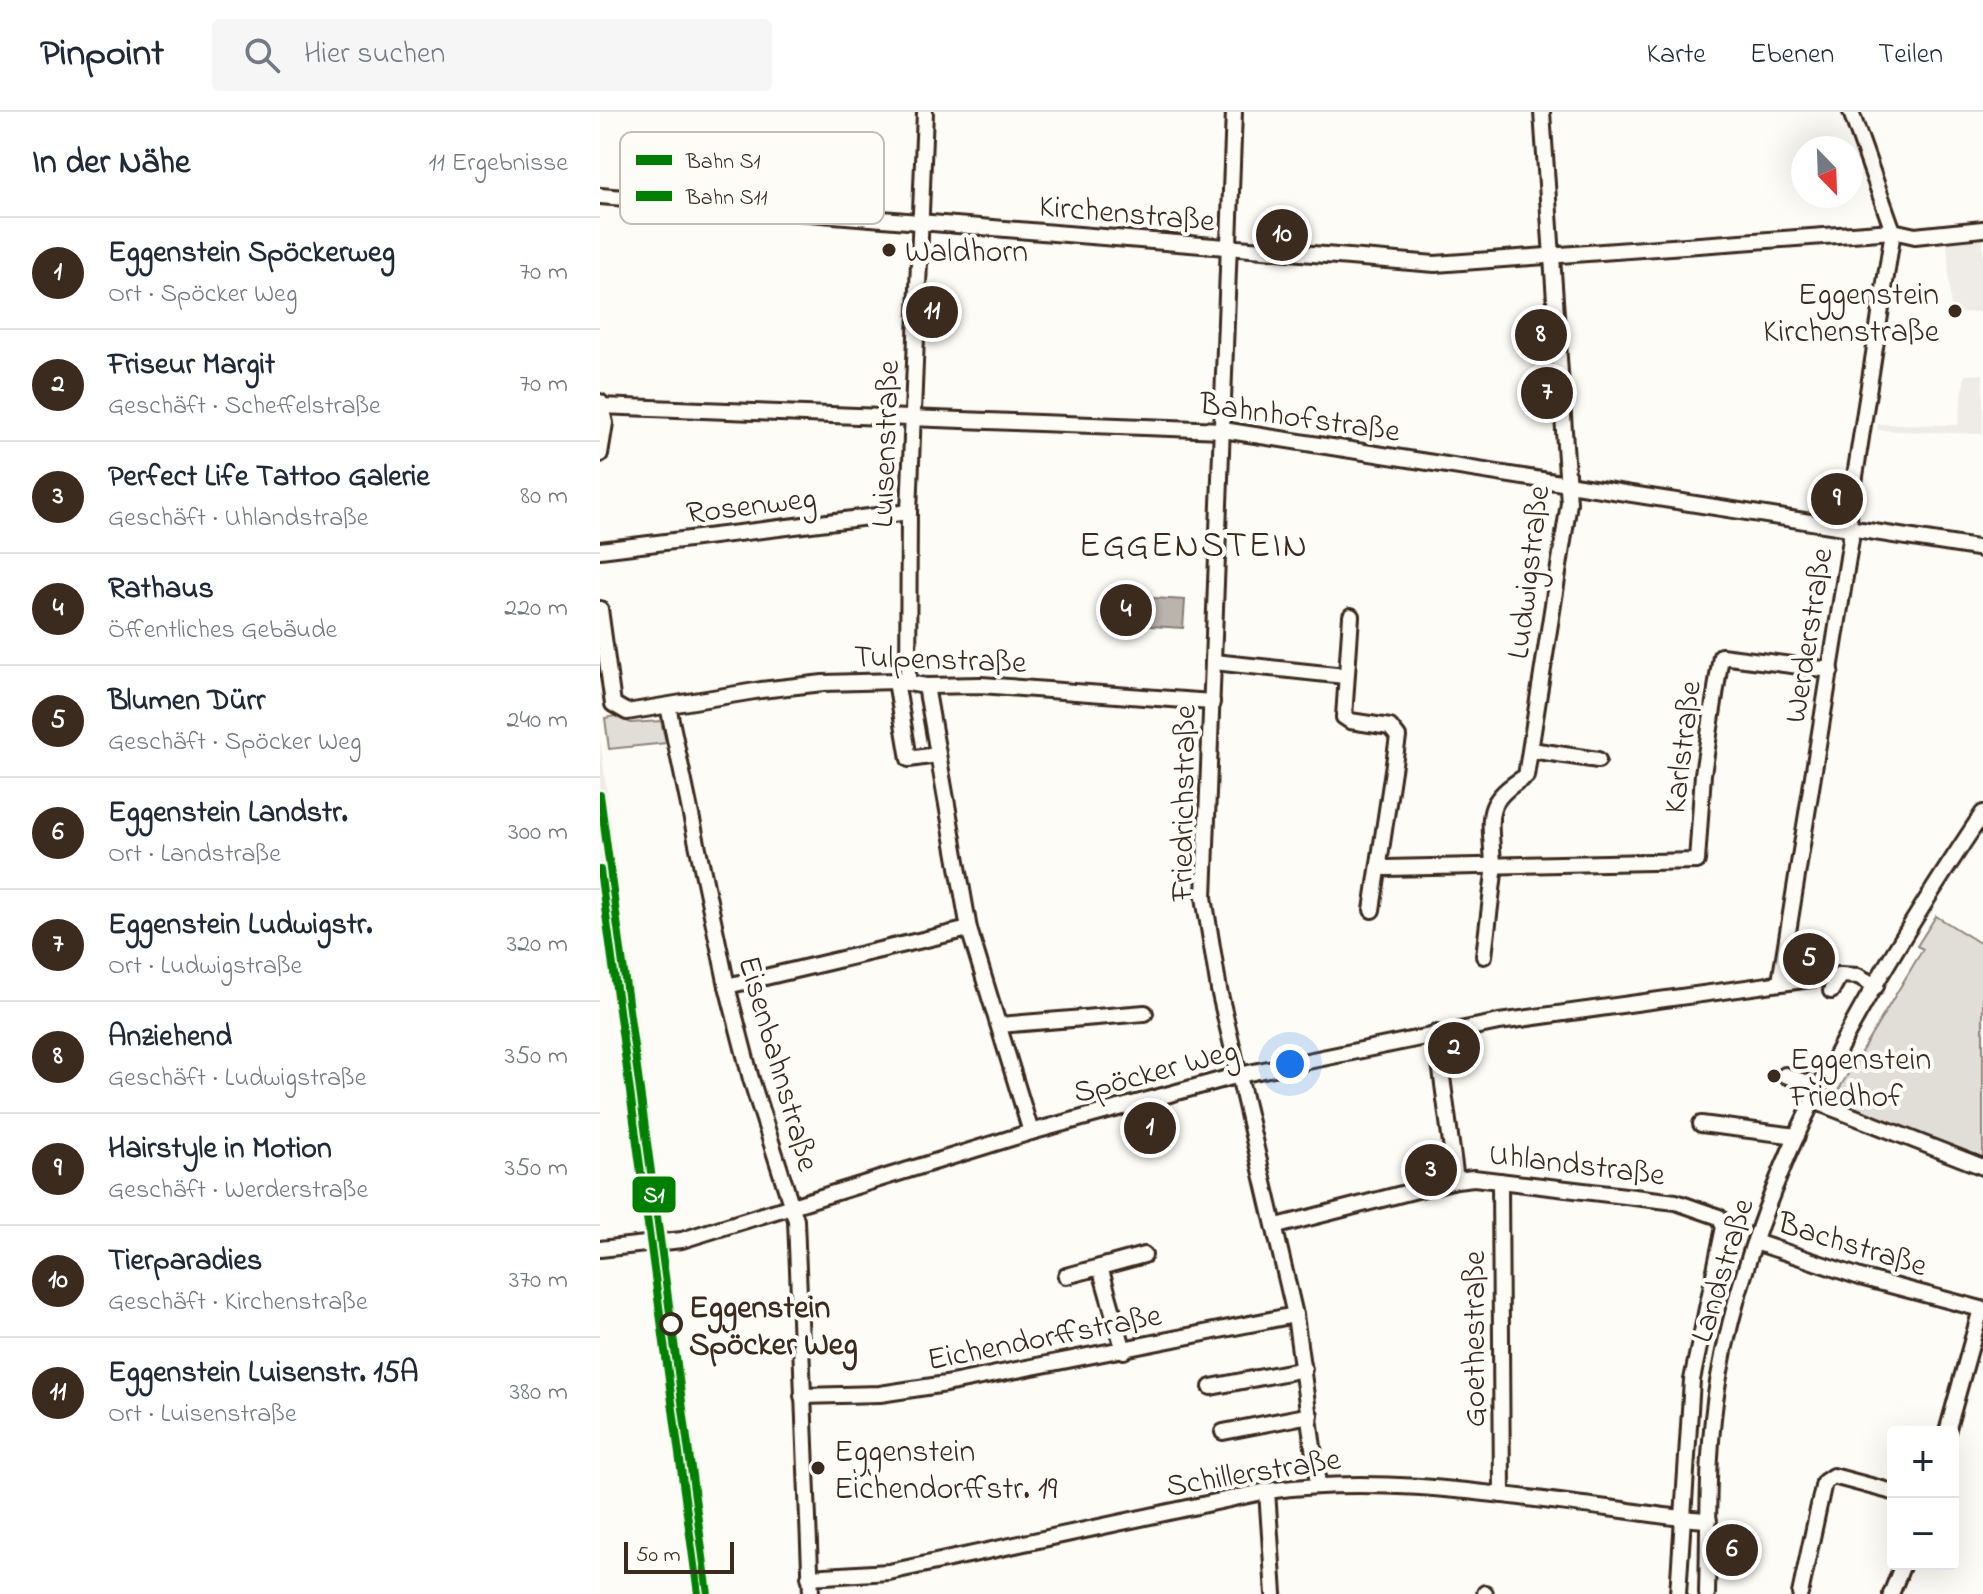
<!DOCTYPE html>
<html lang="de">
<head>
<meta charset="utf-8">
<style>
	:root { --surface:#fff; --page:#f6f6f7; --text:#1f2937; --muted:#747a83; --line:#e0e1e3; --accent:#3b2a1e }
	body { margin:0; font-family:"Indie Flower",sans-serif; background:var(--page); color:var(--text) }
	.controls { position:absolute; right:24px; bottom:24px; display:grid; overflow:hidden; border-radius:8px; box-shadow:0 8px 32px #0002 }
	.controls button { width:72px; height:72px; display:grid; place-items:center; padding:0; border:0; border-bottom:2px solid var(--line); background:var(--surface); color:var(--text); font:40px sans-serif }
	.compass { position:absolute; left:1191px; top:24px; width:72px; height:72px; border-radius:50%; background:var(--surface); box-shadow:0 8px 32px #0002; rotate:157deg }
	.scale { position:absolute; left:24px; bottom:20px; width:110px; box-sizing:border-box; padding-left:8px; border:4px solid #3b2a1e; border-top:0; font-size:22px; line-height:28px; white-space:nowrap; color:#3b2a1e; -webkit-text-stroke:6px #fdfcf7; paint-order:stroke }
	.you { position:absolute; left:690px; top:952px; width:28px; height:28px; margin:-20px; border:6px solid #fff; border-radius:50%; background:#1a73e8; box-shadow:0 0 0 12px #1a73e833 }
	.badge { display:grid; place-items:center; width:52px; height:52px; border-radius:50%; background:var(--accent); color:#fff; font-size:26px; font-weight:700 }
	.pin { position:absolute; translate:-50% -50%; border:4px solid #fff; box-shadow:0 2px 8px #0006 }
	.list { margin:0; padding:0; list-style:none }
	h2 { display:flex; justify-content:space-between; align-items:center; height:104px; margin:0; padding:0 32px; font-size:34px }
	h2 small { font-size:26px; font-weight:400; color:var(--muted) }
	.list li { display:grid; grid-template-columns:52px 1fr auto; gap:24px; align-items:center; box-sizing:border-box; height:112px; padding:0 32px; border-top:2px solid var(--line) }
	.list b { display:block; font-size:30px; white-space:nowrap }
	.list p { margin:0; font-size:26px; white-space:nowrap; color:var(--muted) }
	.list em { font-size:26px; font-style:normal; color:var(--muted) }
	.icon { flex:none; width:44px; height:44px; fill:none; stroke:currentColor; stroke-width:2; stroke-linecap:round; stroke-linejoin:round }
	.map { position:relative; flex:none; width:1383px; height:1482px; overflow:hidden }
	header { display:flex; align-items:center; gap:48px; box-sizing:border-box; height:112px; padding:0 40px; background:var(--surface); border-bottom:2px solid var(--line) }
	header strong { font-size:38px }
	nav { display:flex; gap:44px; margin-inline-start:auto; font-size:28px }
	.search { width:560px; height:72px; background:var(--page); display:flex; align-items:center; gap:20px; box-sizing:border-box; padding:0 28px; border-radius:8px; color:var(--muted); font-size:30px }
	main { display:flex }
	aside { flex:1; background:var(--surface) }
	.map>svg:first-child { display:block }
	.built { fill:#efece7 }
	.green { fill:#e1ded7; stroke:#8e847a; stroke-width:2 }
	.water { fill:#bbb4ad; stroke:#887d74; stroke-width:2 }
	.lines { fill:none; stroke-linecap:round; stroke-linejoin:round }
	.minor-casing { stroke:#3b2a1e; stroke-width:20 }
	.minor { stroke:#fdfcf7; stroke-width:14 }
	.rail-1-casing { stroke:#fdfcf7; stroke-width:14 }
	.rail-2-casing { stroke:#fdfcf7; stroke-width:14 }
	.rail-1 { stroke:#008000; stroke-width:8 }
	.rail-2 { stroke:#008000; stroke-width:8 }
	.poi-dot { fill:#3b2a1e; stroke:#fdfcf7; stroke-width:3 }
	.stop-dot { fill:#fdfcf7; stroke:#3b2a1e; stroke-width:4 }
	.labels { text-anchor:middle; stroke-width:8; stroke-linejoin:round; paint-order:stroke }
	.street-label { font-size:32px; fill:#3b2a1e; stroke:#fdfcf7 }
	.poi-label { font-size:32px; fill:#3b2a1e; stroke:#fdfcf7; text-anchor:start }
	.stop-label { font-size:32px; font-weight:bold; fill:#3b2a1e; stroke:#fdfcf7; text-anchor:start }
	.quarter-label { font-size:36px; letter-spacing:2px; fill:#3b2a1e; stroke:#fdfcf7 }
	.key { fill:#fdfcf7; stroke:#c3bdb6; stroke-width:2 }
	.key-label { font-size:22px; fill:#3b2a1e }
	.line-badge { stroke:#fdfcf7; stroke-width:3 }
	.badge-label { font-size:22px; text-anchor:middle; font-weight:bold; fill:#fff }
</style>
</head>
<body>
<header>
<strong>Pinpoint</strong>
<div class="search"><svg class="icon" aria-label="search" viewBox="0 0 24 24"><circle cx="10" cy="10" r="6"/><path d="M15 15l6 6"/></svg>Hier suchen</div>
<nav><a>Karte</a><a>Ebenen</a><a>Teilen</a></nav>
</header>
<main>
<aside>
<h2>In der Nähe<small>11 Ergebnisse</small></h2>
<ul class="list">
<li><span class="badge">1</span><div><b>Eggenstein Spöckerweg</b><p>Ort · Spöcker Weg</p></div><em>70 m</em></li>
<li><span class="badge">2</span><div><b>Friseur Margit</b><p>Geschäft · Scheffelstraße</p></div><em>70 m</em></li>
<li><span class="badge">3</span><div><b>Perfect Life Tattoo Galerie</b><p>Geschäft · Uhlandstraße</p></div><em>80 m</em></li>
<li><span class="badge">4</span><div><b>Rathaus</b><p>Öffentliches Gebäude</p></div><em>220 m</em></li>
<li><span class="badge">5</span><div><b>Blumen Dürr</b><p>Geschäft · Spöcker Weg</p></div><em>240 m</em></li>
<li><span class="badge">6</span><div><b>Eggenstein Landstr.</b><p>Ort · Landstraße</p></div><em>300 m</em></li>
<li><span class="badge">7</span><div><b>Eggenstein Ludwigstr.</b><p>Ort · Ludwigstraße</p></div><em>320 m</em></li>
<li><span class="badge">8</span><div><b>Anziehend</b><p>Geschäft · Ludwigstraße</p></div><em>350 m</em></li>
<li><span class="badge">9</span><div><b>Hairstyle in Motion</b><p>Geschäft · Werderstraße</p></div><em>350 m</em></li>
<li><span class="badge">10</span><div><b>Tierparadies</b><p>Geschäft · Kirchenstraße</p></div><em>370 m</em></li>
<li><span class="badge">11</span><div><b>Eggenstein Luisenstr. 15A</b><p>Ort · Luisenstraße</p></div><em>380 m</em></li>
</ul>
</aside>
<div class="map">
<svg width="1383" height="1482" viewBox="0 0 1383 1482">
	<rect width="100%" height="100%" fill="#fdfcf7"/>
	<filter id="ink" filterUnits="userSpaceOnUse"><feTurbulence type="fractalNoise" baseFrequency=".0125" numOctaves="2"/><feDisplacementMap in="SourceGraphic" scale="16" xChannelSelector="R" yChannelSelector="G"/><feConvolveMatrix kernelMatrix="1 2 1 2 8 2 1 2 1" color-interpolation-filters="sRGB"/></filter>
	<g filter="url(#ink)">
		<g class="built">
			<polygon points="1383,127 1383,200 1351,201 1347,130"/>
			<polygon points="1383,262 1383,322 1278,318 1278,312 1358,313 1365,263"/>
			<polygon points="0,628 66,1120 43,1122 0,800"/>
			<polygon points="69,1145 114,1482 93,1482 47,1148"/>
		</g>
		<g class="green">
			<polygon points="15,604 31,611 61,609 66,631 9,637 5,606"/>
			<polygon points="1336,804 1383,833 1383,1047 1233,987 1323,837 1317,834"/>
		</g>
		<polygon class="water" points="536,485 585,488 583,516 534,513 534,501 540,501 540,496 535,496"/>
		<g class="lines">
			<g class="minor-casing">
				<g id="minor">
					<polyline points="634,0 604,785 619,878 695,1203 718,1372"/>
					<polyline points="0,84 835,152 1293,119 1315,124 1383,117"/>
					<polyline points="0,290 5,311 0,342"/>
					<polyline points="0,294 623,318 1383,437"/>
					<polyline points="0,438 309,400"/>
					<polyline points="0,497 13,592 27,600 161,578 223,571 296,569 326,574 381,573 612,590"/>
					<polyline points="751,504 744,605 750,609 790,615 798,625 772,798"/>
					<polyline points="614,550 745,564"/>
					<polyline points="296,569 309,647 337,643"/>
					<polyline points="308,571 309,400 325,0"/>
					<polyline points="326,574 369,817 431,1020"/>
					<polyline points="68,594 127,874 151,967 196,1108 211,1482"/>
					<polyline points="931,638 998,648"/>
					<polyline points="781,753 786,756 1097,749 1103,662 1121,544 1231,558"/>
					<path d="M893,753C891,705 881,691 926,664L969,391L942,0"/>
					<polyline points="884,844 895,753"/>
					<polyline points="1180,870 1251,427 1249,403 1293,119 1251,0"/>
					<polyline points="127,874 369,817"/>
					<polyline points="1231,879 1240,863"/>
					<polyline points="399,913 545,901"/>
					<polyline points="836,921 856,1068"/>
					<polyline points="1185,963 1221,976"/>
					<polyline points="1214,989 1383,1055"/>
					<polyline points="1101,1012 1197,1024"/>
					<polyline points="900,1069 902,1383"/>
					<polyline points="677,1114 856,1068 874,1066 1076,1090 1119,1105 1124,1115 1092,1268 1078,1482"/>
					<polyline points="1155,1130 1260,1165 1381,1197 1347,1320"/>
					<polyline points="0,1137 82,1128 431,1020 639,963 899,910 1240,863 1258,864 1276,874"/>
					<polyline points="466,1164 500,1155"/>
					<polyline points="524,1239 500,1155 544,1143"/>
					<polyline points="611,1275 704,1257"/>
					<polyline points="202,1284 280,1282 346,1272 695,1203"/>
					<polyline points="623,1320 710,1303"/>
					<polyline points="667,1379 674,1482"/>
					<path d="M209,1465L289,1460L667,1379C780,1363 894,1382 1007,1396C1041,1400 1075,1407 1109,1408"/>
					<polyline points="885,1482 885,1481"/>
					<path d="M1107,1482C1109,1412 1106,1339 1118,1270C1154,1063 1268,873 1383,701"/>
					<polyline points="1200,1482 1224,1370 1233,1364 1293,1380"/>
					<polyline points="1291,1482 1303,1452"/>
				</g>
			</g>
			<use href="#minor" class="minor"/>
			<g class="rail-1-casing">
				<polyline id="rail-1" points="0,683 108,1482"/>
			</g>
			<g class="rail-2-casing">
				<polyline id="rail-2" points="0,758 98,1482"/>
			</g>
			<use href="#rail-1" class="rail-1"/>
			<use href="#rail-2" class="rail-2"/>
		</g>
	</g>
	<g class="poi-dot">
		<circle cx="289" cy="138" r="8"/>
		<circle cx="1355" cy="199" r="8"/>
		<circle cx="1174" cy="964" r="8"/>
		<circle cx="218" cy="1356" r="8"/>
	</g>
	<circle class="stop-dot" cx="71" cy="1212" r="10"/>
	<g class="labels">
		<g class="street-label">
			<text transform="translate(527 100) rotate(5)" y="11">Kirchenstraße</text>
			<text transform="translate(700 304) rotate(8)" y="11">Bahnhofstraße</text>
			<text transform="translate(284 332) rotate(-88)" y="11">Luisenstraße</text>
			<text transform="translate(151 392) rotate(-7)" y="11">Rosenweg</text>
			<text transform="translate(927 460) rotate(-83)" y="11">Ludwigstraße</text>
			<text transform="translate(1207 523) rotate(-81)" y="11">Werderstraße</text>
			<text transform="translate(340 546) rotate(2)" y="11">Tulpenstraße</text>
			<text transform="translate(1081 635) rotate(-83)" y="11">Karlstraße</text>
			<text transform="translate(582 691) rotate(-89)" y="11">Friedrichstraße</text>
			<text transform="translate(180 951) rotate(74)" y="11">Eisenbahnstraße</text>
			<text transform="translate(555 958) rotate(-15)" y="11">Spöcker Weg</text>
			<text transform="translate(977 1051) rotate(7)" y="11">Uhlandstraße</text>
			<text transform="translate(1253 1131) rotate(17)" y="11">Bachstraße</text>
			<text transform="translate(1121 1158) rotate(-73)" y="11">Landstraße</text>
			<text transform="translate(444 1224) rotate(-11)" y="11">Eichendorffstraße</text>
			<text transform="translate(873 1227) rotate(-90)" y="11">Goethestraße</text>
			<text transform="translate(653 1359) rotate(-9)" y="11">Schillerstraße</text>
		</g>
		<g class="poi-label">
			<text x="305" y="149">Waldhorn</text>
			<text x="1339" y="192" text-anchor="end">Eggenstein<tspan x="1339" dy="37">Kirchenstraße</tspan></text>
			<text x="1190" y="957">Eggenstein<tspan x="1190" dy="37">Friedhof</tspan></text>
			<text x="234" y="1349">Eggenstein<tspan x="234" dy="37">Eichendorffstr. 19</tspan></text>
		</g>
		<g class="stop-label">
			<text x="89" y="1205">Eggenstein<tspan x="89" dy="37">Spöcker Weg</tspan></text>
		</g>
		<g class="quarter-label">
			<text x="594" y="444">EGGENSTEIN</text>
		</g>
	</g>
	<rect x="20" y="20" width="264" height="92" rx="12" class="key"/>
	<rect x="36" y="43" width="36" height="10" fill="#008000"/>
	<rect x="36" y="79" width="36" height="10" fill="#008000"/>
	<g class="key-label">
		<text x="86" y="56">Bahn S1</text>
		<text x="86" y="92">Bahn S11</text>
	</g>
	<rect class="line-badge" x="31" y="1063" width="46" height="39" rx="8" fill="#008000"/>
	<g class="badge-label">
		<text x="54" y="1090">S1</text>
	</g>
</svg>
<div class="controls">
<button>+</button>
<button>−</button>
</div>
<svg class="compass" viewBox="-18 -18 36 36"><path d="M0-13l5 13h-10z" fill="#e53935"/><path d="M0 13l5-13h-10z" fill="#747a83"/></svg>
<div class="scale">50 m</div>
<div class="you"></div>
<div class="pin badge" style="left:550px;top:1016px">1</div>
<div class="pin badge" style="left:854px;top:936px">2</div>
<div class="pin badge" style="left:831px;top:1058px">3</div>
<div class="pin badge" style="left:526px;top:498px">4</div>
<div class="pin badge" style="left:1209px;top:847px">5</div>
<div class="pin badge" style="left:1132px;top:1438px">6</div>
<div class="pin badge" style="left:947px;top:281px">7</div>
<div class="pin badge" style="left:941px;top:223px">8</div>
<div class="pin badge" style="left:1237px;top:387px">9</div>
<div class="pin badge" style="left:682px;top:123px">10</div>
<div class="pin badge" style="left:332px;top:200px">11</div>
</div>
</main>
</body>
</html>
